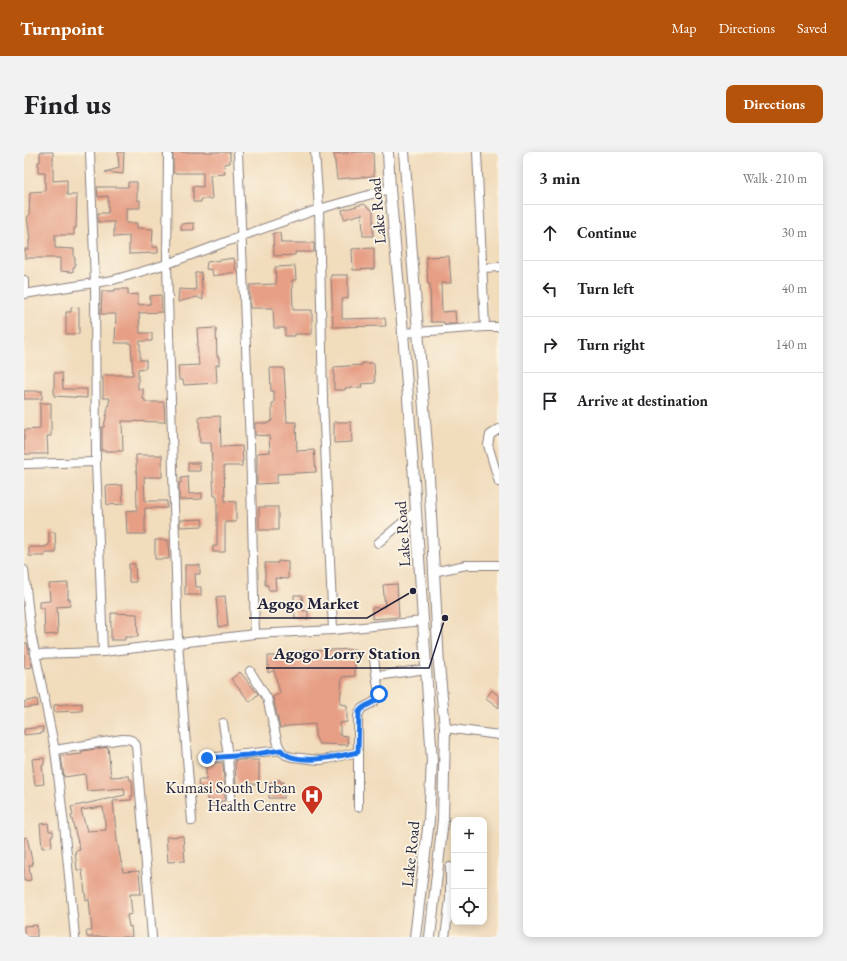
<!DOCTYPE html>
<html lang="en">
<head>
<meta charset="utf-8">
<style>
	:root { --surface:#fff; --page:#f2f2f2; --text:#202124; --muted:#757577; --line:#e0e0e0; --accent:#b45309 }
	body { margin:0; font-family:"EB Garamond",serif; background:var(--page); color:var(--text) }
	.controls { position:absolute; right:12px; bottom:12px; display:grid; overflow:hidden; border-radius:8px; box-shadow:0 2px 10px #0003 }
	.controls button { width:36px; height:36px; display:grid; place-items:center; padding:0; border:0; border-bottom:1px solid var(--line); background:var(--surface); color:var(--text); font:20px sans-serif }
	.stop { position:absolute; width:12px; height:12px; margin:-9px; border:3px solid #1a73e8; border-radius:50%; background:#fff }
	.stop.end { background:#1a73e8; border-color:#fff; box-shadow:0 1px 4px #0008 }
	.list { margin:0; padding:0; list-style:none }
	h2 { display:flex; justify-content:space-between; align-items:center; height:52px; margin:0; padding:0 16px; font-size:17px }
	h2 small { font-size:13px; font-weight:400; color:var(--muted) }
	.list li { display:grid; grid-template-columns:26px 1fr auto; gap:12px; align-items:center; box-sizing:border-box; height:56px; padding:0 16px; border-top:1px solid var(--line) }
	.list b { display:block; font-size:15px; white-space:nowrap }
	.list em { font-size:13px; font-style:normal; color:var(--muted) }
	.icon { flex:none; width:22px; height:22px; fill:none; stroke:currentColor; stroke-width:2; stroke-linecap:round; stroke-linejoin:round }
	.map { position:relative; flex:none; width:475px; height:785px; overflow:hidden; border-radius:8px }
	header { display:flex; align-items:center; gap:24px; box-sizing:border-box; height:56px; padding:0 20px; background:var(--accent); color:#fff }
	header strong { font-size:19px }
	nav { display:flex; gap:22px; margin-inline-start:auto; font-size:14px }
	.intro { display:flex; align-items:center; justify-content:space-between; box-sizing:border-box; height:96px; padding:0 24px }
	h1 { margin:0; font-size:28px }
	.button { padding:10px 18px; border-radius:8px; background:var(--accent); color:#fff; font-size:14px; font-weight:700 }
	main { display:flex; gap:24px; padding:0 24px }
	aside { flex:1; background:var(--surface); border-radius:8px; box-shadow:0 2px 10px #0003 }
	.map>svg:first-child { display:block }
	.building { fill:#e69e84; fill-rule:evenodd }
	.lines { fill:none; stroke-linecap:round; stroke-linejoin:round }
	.minor-casing { stroke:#8a7f7c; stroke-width:10 }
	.major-casing { stroke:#8a7f7c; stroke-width:12 }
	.minor { stroke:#fff; stroke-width:8 }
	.major { stroke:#fff; stroke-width:10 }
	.route { stroke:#1a73e8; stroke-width:5 }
	.labels { text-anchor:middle; stroke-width:3.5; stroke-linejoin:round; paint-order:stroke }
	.street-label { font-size:16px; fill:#22223b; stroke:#fcf5e5 }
	.poi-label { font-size:16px; fill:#22223b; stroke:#fcf5e5; text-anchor:end }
	.leader { fill:none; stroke:#22223b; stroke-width:1.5 }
	.callout-dot { fill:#22223b; stroke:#fcf5e5; stroke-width:1.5 }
	.callout-label { font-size:17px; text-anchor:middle; font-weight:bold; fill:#22223b; stroke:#fcf5e5; stroke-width:3.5; stroke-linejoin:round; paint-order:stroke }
</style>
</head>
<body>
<header>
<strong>Turnpoint</strong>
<nav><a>Map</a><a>Directions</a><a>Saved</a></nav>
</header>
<div class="intro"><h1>Find us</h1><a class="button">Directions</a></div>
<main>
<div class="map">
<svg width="475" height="785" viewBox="0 0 475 785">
	<rect width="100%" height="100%" fill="#fcf5e5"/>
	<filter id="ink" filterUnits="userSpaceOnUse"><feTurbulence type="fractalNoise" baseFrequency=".025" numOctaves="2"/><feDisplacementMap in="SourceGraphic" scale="8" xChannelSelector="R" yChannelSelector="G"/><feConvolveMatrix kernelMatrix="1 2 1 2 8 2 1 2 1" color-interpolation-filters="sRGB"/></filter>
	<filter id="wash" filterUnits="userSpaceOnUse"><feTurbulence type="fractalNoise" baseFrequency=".012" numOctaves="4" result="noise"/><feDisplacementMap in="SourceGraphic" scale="16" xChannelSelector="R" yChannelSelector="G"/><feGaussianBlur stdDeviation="0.9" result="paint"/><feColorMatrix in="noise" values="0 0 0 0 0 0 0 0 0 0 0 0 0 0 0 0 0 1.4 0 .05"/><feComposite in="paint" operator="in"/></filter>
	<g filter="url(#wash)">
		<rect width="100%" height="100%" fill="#f1dcbc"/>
		<g id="blocks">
			<g class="building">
				<polygon points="16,0 29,0 29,29 43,28 43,43 53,43 52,76 50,76 50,83 31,83 31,96 50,97 50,106 51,106 51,115 49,115 49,120 36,119 36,106 1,106 1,97 5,97 5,88 6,88 3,64 5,64 6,40 21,39 21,21 14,21 14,10 16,10"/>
				<polygon points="94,0 100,0 99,22 81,20 95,16"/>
				<polygon points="149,0 206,0 206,11 200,12 201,22 186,23 188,47 177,47 177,50 169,50 169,34 179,35 179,21 149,21"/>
				<polygon points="333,0 349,0 350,24 313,27 310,2"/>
				<polygon points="104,30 113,30 113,48 116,48 116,56 102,56 102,71 113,71 113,76 129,77 128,95 134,95 134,101 105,102 105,84 90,85 90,70 74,70 74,61 84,61 84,44 74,45 73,35 104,35"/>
				<polygon points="340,52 349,59 349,84 339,84 338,62 320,67 318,58"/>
				<polygon points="170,71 170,78 157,78 157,72"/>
				<polygon points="249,81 256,81 257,91 290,91 290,100 271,100 271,103 250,104"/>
				<polygon points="350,96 350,117 329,118 328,97"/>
				<polygon points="425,104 427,131 417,131 418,160 431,159 432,172 420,172 420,170 407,170 406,132 404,132 402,105"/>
				<polygon points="210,106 212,120 189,124 188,118 182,117 183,110"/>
				<polygon points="271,114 272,128 268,128 269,158 288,158 288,182 271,182 271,184 261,184 261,176 250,176 249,156 226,156 226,133 252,132 251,115"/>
				<polygon points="177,120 179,148 173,145 154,150 155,137 172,138 171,121"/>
				<polygon points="307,123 324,123 324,146 318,147 318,167 361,166 362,174 309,175"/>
				<polygon points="91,137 104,137 104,143 114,142 114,153 126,152 126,144 137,143 138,160 115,161 116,181 128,181 128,189 116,189 116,208 122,208 122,216 114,217 114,237 119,237 119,247 121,247 121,250 140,250 141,270 98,269 99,299 78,299 78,275 80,275 86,246 79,246 79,223 109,223 107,191 91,191 92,162 77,162 78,139 91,139"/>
				<polygon points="47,155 55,156 55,182 42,182 42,160 47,160"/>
				<polygon points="192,176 193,205 195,205 195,213 192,213 193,231 160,233 159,228 155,228 154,214 175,213 173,192 174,192 173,177"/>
				<polygon points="338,211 350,211 351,231 337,232 338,235 321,236 321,238 310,238 310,215 338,213"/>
				<polygon points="246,216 260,216 263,270 272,270 273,299 290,298 292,320 253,322 253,331 233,332 233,301 246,300 245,284 231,283 231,271 245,271 245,270 248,269 248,251 250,251 250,239 247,239"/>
				<polygon points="30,221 38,221 39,237 63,237 63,246 30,244"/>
				<rect x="0" y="239" width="18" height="8"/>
				<polygon points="16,251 27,251 27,284 23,284 24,302 0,302 0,278 16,277"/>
				<polygon points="196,264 197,295 218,294 219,309 218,309 218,314 200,314 201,349 212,350 212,370 201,370 201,400 189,400 189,394 193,394 193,344 190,344 187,291 176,291 175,265"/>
				<polygon points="310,270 327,270 328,290 310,291"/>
				<polygon points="112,303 138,303 138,325 120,325 121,349 143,349 143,356 121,356 121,382 103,382 102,359 113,358"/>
				<rect x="164" y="311" width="12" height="8"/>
				<polygon points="164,325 165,342 178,341 178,347 155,348 155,331 157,331 157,326"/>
				<polygon points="98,333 99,352 83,353 82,334"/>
				<rect x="235" y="355" width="19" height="23"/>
				<polygon points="178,367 179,374 156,375 156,368"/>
				<polygon points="25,380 31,380 32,401 21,401 21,404 5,404 5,395 22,395 22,394 25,393"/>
				<polygon points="131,388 144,388 145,407 131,407"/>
				<polygon points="254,409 264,410 264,427 251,426 252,438 244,438 244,433 241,433 241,411 254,411"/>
				<polygon points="105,412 111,412 112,430 105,430"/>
				<polygon points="161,413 176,413 176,422 171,422 172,435 177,435 177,443 161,443"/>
				<polygon points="44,431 44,447 46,447 46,454 33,455 34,482 21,483 20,456 15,456 15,450 26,449 25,432"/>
				<polygon points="373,432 375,465 348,467 348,456 361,455 359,433"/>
				<polygon points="270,443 278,443 279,459 284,459 284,467 271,467"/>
				<polygon points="201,444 204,474 195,475 192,445"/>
				<polygon points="87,461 113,462 114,485 101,485 101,488 87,488"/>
				<polygon points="0,491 3,491 8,515 0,516"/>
				<polygon points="331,497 331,524 318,525 316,552 323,553 323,570 316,571 316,583 323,584 324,593 295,592 291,584 291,572 264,574 256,576 249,545 256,541 250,518 244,521 244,504 280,504 279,499"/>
				<polygon points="216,520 234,542 226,550 207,527"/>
				<polygon points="468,538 475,544 475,556 462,546"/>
				<polygon points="13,547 14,554 0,556 0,550"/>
				<polygon points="58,551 58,559 30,560 30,553"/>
				<polygon points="19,575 19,581 0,583 0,577"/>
				<path d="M84,595L87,625L105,624L106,628H108L109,644H107V648L89,649L93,688L99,720L115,719L117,742H106L108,762L103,763L105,775L107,774L108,785H63L62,779H68L65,747L62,748L58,718H53L51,699L56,698L47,664L49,663L47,655L101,643L100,636L63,639L61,622L40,625L37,604L58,602V599ZM79,655L82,678L63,679L57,658Z"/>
				<polygon points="20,606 20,613 18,613 20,632 11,633 8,607"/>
				<polygon points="211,608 235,608 235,632 212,632"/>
				<polygon points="182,611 199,611 201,649 197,649 197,653 189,654 189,649 183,648 183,635 175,635 174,628 182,628"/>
				<polygon points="250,628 256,628 256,630 260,630 260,646 245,646 245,630 250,630"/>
				<polygon points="24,671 25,679 29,679 29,684 27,684 28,695 18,696 16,672"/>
				<polygon points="159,684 161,709 144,710 142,685"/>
				<polygon points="3,685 9,713 5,713 7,728 0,729 0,686"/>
				<polygon points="13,773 13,785 0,785 0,774"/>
			</g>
		</g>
	</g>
	<g filter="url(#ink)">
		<use href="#blocks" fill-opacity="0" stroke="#8a7f7c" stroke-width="1"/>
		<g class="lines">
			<g class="minor-casing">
				<g id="minor">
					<polyline points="66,0 71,131 72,310 79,500"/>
					<polyline points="144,0 143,112 154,491 168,669"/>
					<polyline points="214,0 226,292 231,482"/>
					<polyline points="291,0 295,57 299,247 309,478"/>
					<polyline points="459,116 475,115"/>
					<polyline points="0,128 0,142"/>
					<polyline points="0,142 89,128 143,112 218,84 295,57 366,37"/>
					<polyline points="461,175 475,175"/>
					<polyline points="379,181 461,175 453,0"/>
					<polyline points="475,277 466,283 464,293 475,330"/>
					<polyline points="0,312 72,310"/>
					<polyline points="354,391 392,359"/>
					<polyline points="0,418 7,481 31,598 40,673 51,785"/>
					<polyline points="409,420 442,413 475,413"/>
					<polyline points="11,502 79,500 231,482 309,478 399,469"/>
					<polyline points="226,519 243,546 254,592 258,600 262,603 268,605 295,608 304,607 334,600"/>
					<polyline points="353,524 402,517"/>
					<polyline points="199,571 204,604 207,645"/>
					<polyline points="421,576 475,583"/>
					<path d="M31,598L98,587C105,587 109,587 112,593L128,785"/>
					<polyline points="183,606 257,598"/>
					<path d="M334,655V564L337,557C344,552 352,552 355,542L350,507"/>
					<polyline points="421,785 426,747 426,715"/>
				</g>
			</g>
			<g class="major-casing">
				<g id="major">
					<polyline points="364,0 366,37 379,181 389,312 408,609 405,668 391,785"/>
					<polyline points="380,0 404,307 415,513 421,576 419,668 406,785"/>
				</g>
			</g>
			<use href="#minor" class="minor"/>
			<use href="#major" class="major"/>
		</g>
	</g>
	<g class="lines" filter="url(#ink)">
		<path class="route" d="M183,606L225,603L257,598C270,615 316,604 334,600L335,560C341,550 351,555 355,542"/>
	</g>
	<defs>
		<g id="hospital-pin" transform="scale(1.15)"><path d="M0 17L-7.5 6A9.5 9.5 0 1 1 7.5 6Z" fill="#c8321e" stroke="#fcf5e5"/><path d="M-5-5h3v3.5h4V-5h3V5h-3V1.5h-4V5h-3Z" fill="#fff"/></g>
	</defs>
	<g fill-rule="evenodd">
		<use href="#hospital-pin" x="288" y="644"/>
	</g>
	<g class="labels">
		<g class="street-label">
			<text transform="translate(353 59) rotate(-95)" y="6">Lake Road</text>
			<text transform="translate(378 382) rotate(-94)" y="6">Lake Road</text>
			<text transform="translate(386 702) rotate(-84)" y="6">Lake Road</text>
		</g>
		<g class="poi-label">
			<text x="272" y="641">Kumasi South Urban<tspan x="272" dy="18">Health Centre</tspan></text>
		</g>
	</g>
	<path class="leader" d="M389 439L343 466H225M421 466L405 516H242"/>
	<g class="callout-dot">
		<circle cx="389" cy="439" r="4"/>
		<circle cx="421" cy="466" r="4"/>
	</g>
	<g class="callout-label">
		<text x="284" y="457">Agogo Market</text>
		<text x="323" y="507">Agogo Lorry Station</text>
	</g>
</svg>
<div class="controls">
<button>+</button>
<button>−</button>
<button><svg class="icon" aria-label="locate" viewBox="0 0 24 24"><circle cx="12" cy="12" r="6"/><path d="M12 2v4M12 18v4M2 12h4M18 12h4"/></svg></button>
</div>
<div class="stop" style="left:355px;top:542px"></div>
<div class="stop end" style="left:183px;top:606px"></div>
</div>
<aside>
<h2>3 min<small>Walk · 210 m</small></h2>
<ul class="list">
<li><svg class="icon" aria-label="ahead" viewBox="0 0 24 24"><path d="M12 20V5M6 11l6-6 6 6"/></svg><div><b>Continue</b></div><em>30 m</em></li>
<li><svg class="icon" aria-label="left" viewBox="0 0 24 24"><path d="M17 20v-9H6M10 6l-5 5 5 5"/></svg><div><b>Turn left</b></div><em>40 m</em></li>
<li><svg class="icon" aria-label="right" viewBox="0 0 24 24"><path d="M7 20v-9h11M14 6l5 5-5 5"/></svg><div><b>Turn right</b></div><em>140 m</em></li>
<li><svg class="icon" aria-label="arrive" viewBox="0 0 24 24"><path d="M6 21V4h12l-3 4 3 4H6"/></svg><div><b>Arrive at destination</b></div></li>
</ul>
</aside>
</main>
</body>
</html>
